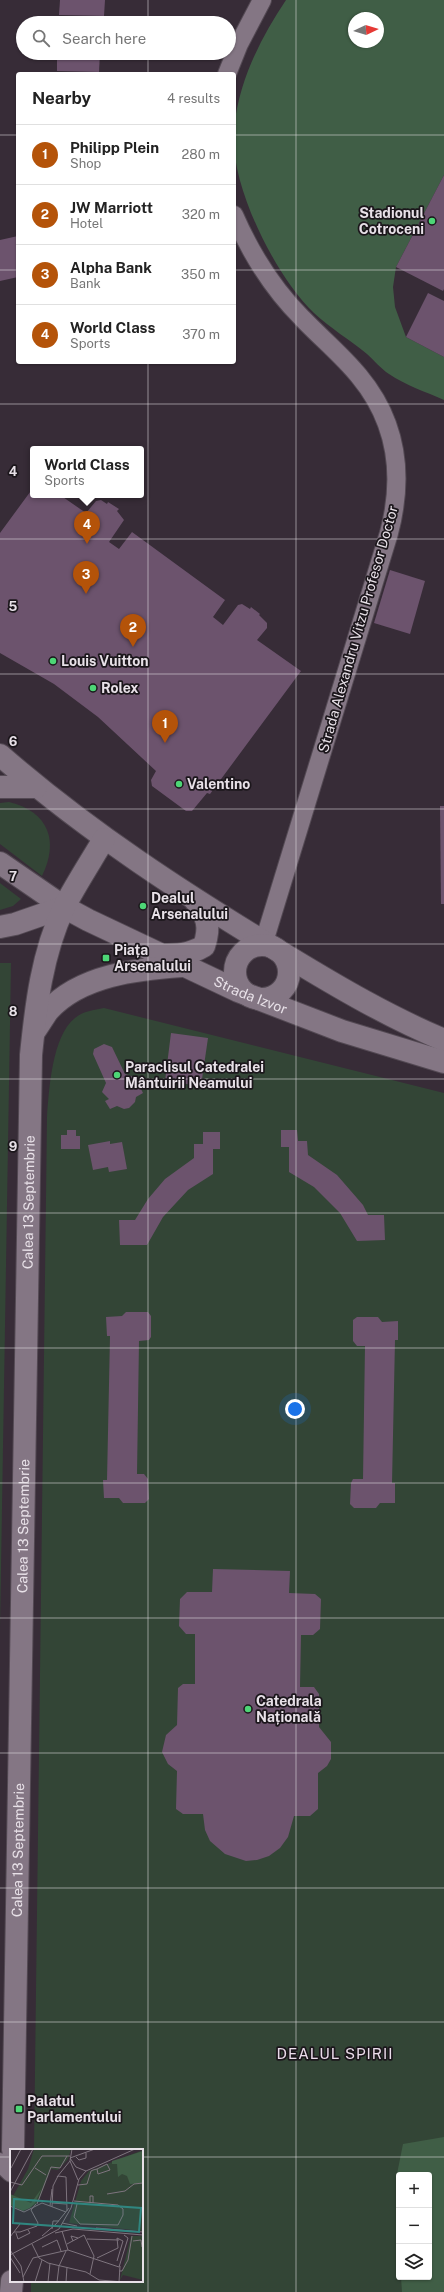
<!DOCTYPE html>
<html lang="en">
<head>
<meta charset="utf-8">
<style>
	:root { --surface:#fff; --page:#f2f2f2; --text:#222; --muted:#767676; --line:#e0e0e0; --accent:#b45309 }
	body { margin:0; font-family:"Public Sans",sans-serif; background:var(--page); color:var(--text) }
	.controls { position:absolute; right:12px; bottom:12px; display:grid; overflow:hidden; border-radius:4px; box-shadow:0 1px 3px #0004 }
	.controls button { width:36px; height:36px; display:grid; place-items:center; padding:0; border:0; border-bottom:1px solid var(--line); background:var(--surface); color:var(--text); font:20px sans-serif }
	.compass { position:absolute; left:348px; top:12px; width:36px; height:36px; border-radius:50%; background:var(--surface); box-shadow:0 1px 3px #0004; rotate:86deg }
	.you { position:absolute; left:295px; top:1409px; width:14px; height:14px; margin:-10px; border:3px solid #fff; border-radius:50%; background:#1a73e8; box-shadow:0 0 0 6px #1a73e833 }
	.badge { display:grid; place-items:center; width:26px; height:26px; border-radius:50%; background:var(--accent); color:#fff; font-size:13px; font-weight:700 }
	.pin { position:absolute; translate:-50% -33px; filter:drop-shadow(0 1px 2px #0008) }
	.pin::after { content:''; position:absolute; top:21px; width:14px; height:12px; background:inherit; clip-path:polygon(0 0,100% 0,50% 100%) }
	.popup { position:absolute; left:30px; top:446px; width:114px; height:52px; box-sizing:border-box; display:grid; place-content:center; border-radius:4px; background:var(--surface); filter:drop-shadow(0 1px 3px #0005); font-size:13px; white-space:nowrap; color:var(--muted) }
	.popup b { font-size:15px; color:var(--text) }
	.popup::after { content:''; position:absolute; left:50%; top:100%; margin-left:-8px; border:8px solid transparent; border-top-color:var(--surface) }
	.list { margin:0; padding:0; list-style:none }
	h2 { display:flex; justify-content:space-between; align-items:center; height:52px; margin:0; padding:0 16px; font-size:17px }
	h2 small { font-size:13px; font-weight:400; color:var(--muted) }
	.list li { display:grid; grid-template-columns:26px 1fr auto; gap:12px; align-items:center; box-sizing:border-box; height:60px; padding:0 16px; border-top:1px solid var(--line) }
	.list b { display:block; font-size:15px; white-space:nowrap }
	.list p { margin:0; font-size:13px; white-space:nowrap; color:var(--muted) }
	.list em { font-size:13px; font-style:normal; color:var(--muted) }
	.icon { flex:none; width:22px; height:22px; fill:none; stroke:currentColor; stroke-width:2; stroke-linecap:round; stroke-linejoin:round }
	.map { position:relative; flex:none; width:444px; height:2292px; overflow:hidden }
	.search { position:absolute; background:var(--surface); box-shadow:0 1px 3px #0004; left:16px; top:16px; width:220px; height:44px; display:flex; align-items:center; gap:10px; box-sizing:border-box; padding:0 14px; border-radius:22px; color:var(--muted); font-size:15px }
	.panel { position:absolute; background:var(--surface); box-shadow:0 1px 3px #0004; left:16px; top:72px; width:220px; height:292px; border-radius:4px }
	.map>svg:first-child { display:block }
	.green { fill:#334536; fill-rule:evenodd }
	.forest { fill:#405e46; fill-rule:evenodd }
	.building { fill:#6c536d }
	.lines { fill:none; stroke-linecap:round; stroke-linejoin:round }
	.street-casing { stroke:#534953; stroke-width:20 }
	.secondary-casing { stroke:#534953; stroke-width:24 }
	.street { stroke:#847684; stroke-width:18 }
	.secondary { stroke:#847684; stroke-width:22 }
	.grid { fill:none; stroke:#e8e1e8; stroke-width:1; stroke-opacity:0.55 }
	.poi-dot { fill:#4dd676; stroke:#1b161b; stroke-width:1.5 }
	.labels { text-anchor:middle; stroke-width:3.5; stroke-linejoin:round; paint-order:stroke }
	.poi-label { font-size:14px; font-weight:bold; fill:#e8e1e8; stroke:#1b161b; text-anchor:start }
	.street-label { font-size:14px; fill:#e8e1e8; stroke:#1b161b }
	.neighbourhood-label { font-size:15px; letter-spacing:1px; fill:#ebdceb; stroke:#1b161b }
	.inset-road { fill:none; stroke:#7e747e; stroke-width:1 }
	.view { fill:#308680; fill-opacity:0.15; stroke:#308680; stroke-width:2 }
	.inset-edge { fill:none; stroke:#e8e1e8; stroke-width:2 }
	.grid-label { font-size:13px; text-anchor:middle; font-weight:bold; fill:#e8e1e8; stroke:#1b161b; stroke-width:3.5; stroke-linejoin:round; paint-order:stroke }
</style>
</head>
<body>
<div class="map">
<svg width="444" height="2292" viewBox="0 0 444 2292">
	<rect width="100%" height="100%" fill="#372c37"/>
	<g class="green">
		<path d="M9,802C49,812 59,841 42,876L0,844V803Z"/>
		<polygon points="0,883 21,899 13,906 0,910"/>
		<polygon points="0,963 11,963 0,1629"/>
		<path d="M104,1008L444,1093V2292H31V2281H142V2150H34L47,1117C49,1090 52,1036 75,1018C83,1011 94,1010 104,1008ZM399,2175H429V2277H399Z"/>
	</g>
	<g class="forest">
		<path d="M286,0H444V175L396,267L393,287L395,307L406,337L444,357V400C426,392 405,385 389,374C381,369 374,360 367,354C350,340 330,328 314,313C275,276 228,182 234,128C239,81 260,39 286,0ZM354,18H378V42H354Z"/>
		<polygon points="444,2137 444,2292 402,2292 401,2277 429,2277 429,2175 399,2175 399,2225 397,2174 403,2144"/>
	</g>
	<g class="building">
		<polygon points="60,0 105,0 104,16 59,15"/>
		<polygon points="57,53 100,53 99,72 57,71"/>
		<polygon points="444,175 444,289 443,291 396,267"/>
		<polygon points="18,236 18,277 0,281 0,240"/>
		<polygon points="428,293 444,301 444,357 406,337"/>
		<polygon points="33,488 33,495 60,495 86,513 96,501 101,500 107,504 108,502 119,509 117,511 124,520 109,542 119,549 132,532 225,600 213,617 223,625 238,605 242,604 250,609 251,607 260,614 259,615 267,623 267,628 257,640 301,671 210,794 207,793 192,811 186,811 152,786 151,780 156,771 98,717 54,684 0,653 0,533"/>
		<polygon points="390,570 425,581 410,634 374,623"/>
		<polygon points="440,806 444,806 444,904 441,904"/>
		<polygon points="171,1033 208,1038 201,1086 165,1081"/>
		<polygon points="104,1044 112,1047 125,1074 134,1077 136,1086 139,1085 143,1093 136,1097 135,1102 129,1108 124,1109 117,1106 110,1109 105,1101 109,1099 102,1092 106,1083 93,1054 94,1049"/>
		<polygon points="67,1130 76,1130 76,1136 80,1136 80,1149 61,1149 61,1135 67,1135"/>
		<polygon points="281,1130 297,1130 298,1141 307,1141 308,1155 337,1175 363,1205 368,1215 384,1215 385,1240 357,1241 340,1213 314,1187 289,1172 289,1147 281,1147"/>
		<polygon points="203,1132 220,1132 220,1149 213,1149 213,1174 188,1190 163,1217 147,1245 120,1245 119,1220 135,1220 148,1199 165,1179 194,1158 194,1144 203,1144"/>
		<polygon points="110,1141 110,1144 122,1142 127,1169 109,1172 108,1167 93,1170 88,1145"/>
		<polygon points="126,1312 148,1312 151,1316 151,1337 149,1340 139,1341 137,1474 144,1474 148,1479 149,1499 145,1503 123,1503 119,1498 104,1498 103,1480 107,1480 110,1336 107,1336 106,1317 122,1316"/>
		<polygon points="357,1317 378,1317 382,1322 398,1321 398,1340 395,1340 392,1483 395,1483 395,1503 380,1503 376,1508 354,1508 350,1504 351,1483 353,1479 363,1479 365,1346 357,1346 353,1341 353,1320"/>
		<polygon points="213,1569 290,1571 289,1593 315,1594 321,1599 320,1629 313,1635 301,1635 300,1687 314,1687 319,1694 319,1727 331,1742 331,1759 327,1766 318,1773 318,1809 310,1816 294,1816 288,1837 280,1848 269,1856 257,1860 246,1861 225,1854 210,1841 205,1830 203,1814 183,1814 176,1809 177,1771 168,1764 162,1752 166,1735 177,1725 178,1688 183,1684 195,1684 195,1634 186,1634 179,1626 180,1599 187,1592 212,1592"/>
	</g>
	<g class="lines">
		<g class="street-casing">
			<g id="street">
				<polyline points="227,74 239,44 262,0"/>
				<path d="M234,215C251,254 272,288 302,318C321,338 342,355 359,376C398,423 404,476 389,533L263,945"/>
				<polyline points="0,2162 11,2173"/>
			</g>
		</g>
		<g class="secondary-casing">
			<g id="secondary">
				<path d="M0,755C88,832 187,896 287,956C338,987 389,1017 444,1040"/>
				<polyline points="0,787 36,787"/>
				<path id="s1" d="M0,863L64,907L88,920L238,991L342,1031L444,1062"/>
				<polyline points="0,927 15,924 64,907"/>
				<circle cx="262" cy="972" r="27"/>
				<path d="M160,955C177,955 189,955 204,946C211,926 207,916 195,900"/>
				<path d="M34,1032C39,1025 43,1018 48,1011C80,975 138,969 182,966"/>
				<path id="s2" d="M13,2150L31,1055C36,1005 42,954 64,907C76,884 91,861 104,839"/>
				<polyline points="11,2292 12,2281"/>
			</g>
		</g>
		<use href="#street" class="street"/>
		<use href="#secondary" class="secondary"/>
	</g>
	<path class="grid" d="M148,0V23M296,0V2292M148,53V74M0,135H18M234,135H444M0,270H18M234,270H444M148,362V2292M0,404H444M0,539H444M0,674H444M0,809H444M0,944H444M0,1079H444M0,1213H444M0,1348H444M0,1483H444M0,1618H444M0,1753H444M0,1888H444M0,2022H444M0,2157H11M142,2157H444"/>
	<g class="poi-dot">
		<circle cx="432" cy="221" r="4"/>
		<circle cx="53" cy="661" r="4"/>
		<circle cx="93" cy="688" r="4"/>
		<circle cx="179" cy="784" r="4"/>
		<circle cx="143" cy="906" r="4"/>
		<rect x="102" y="954" width="8" height="8" rx="2"/>
		<circle cx="117" cy="1075" r="4"/>
		<circle cx="248" cy="1709" r="4"/>
		<rect x="15" y="2105" width="8" height="8" rx="2"/>
	</g>
	<g class="labels">
		<g class="poi-label">
			<text x="424" y="218" text-anchor="end">Stadionul<tspan x="424" dy="16">Cotroceni</tspan></text>
			<text x="61" y="666">Louis Vuitton</text>
			<text x="101" y="693">Rolex</text>
			<text x="187" y="789">Valentino</text>
			<text x="151" y="903">Dealul<tspan x="151" dy="16">Arsenalului</tspan></text>
			<text x="114" y="955">Piața<tspan x="114" dy="16">Arsenalului</tspan></text>
			<text x="125" y="1072">Paraclisul Catedralei<tspan x="125" dy="16">Mântuirii Neamului</tspan></text>
			<text x="256" y="1706">Catedrala<tspan x="256" dy="16">Națională</tspan></text>
			<text x="27" y="2106">Palatul<tspan x="27" dy="16">Parlamentului</tspan></text>
		</g>
		<g class="street-label">
			<text transform="translate(358 629) rotate(-74)" y="5">Strada Alexandru Vitzu Profesor Doctor</text>
			<text dy="5" stroke="none"><textPath href="#s1" startOffset="284">Strada Izvor</textPath></text>
			<text dy="5" stroke="none"><textPath href="#s2" startOffset="948">Calea 13 Septembrie</textPath></text>
			<text dy="5" stroke="none"><textPath href="#s2" startOffset="624">Calea 13 Septembrie</textPath></text>
			<text dy="5" stroke="none"><textPath href="#s2" startOffset="300">Calea 13 Septembrie</textPath></text>
		</g>
		<g class="neighbourhood-label">
			<text x="335" y="2059">DEALUL SPIRII</text>
		</g>
	</g>
	<g transform="translate(10 2149)">
		<rect width="133" height="133" fill="#372c37"/>
		<path d="M24,0H61L58,10L48,21L41,20L28,54L21,58L0,56V45L3,47L18,20ZM133,1V82L59,74L71,32L79,22ZM121,87H133V131L113,126L110,131Z" fill="#334536"/>
		<path d="M133,2V34L120,35L117,27L112,25L108,28L107,15H102V12ZM32,39L25,54L20,59L13,62L0,56V45L21,54Z" fill="#405e46"/>
		<path class="inset-road" d="M62,0L60,12L68,31M66,8L69,11L76,9V4M1,19L11,0M25,19L36,26M76,22L66,18L60,9L85,0M47,28L60,12M0,33L12,36L32,7H60M68,36L77,35L81,22L83,21L87,20L97,15L100,21L88,25L87,20M0,43L23,0M97,45L115,42L124,35L133,34M64,52L108,56L113,60V66L108,76L70,75L64,68L67,55M42,54L56,55M80,54V47H83V54M26,55L21,61L28,74L27,77M27,55L41,18L50,19L57,7M0,57L14,63L32,54L56,63M40,57L42,40M42,58L43,37L48,27L56,28L57,62M52,74L67,77M86,79L133,83M42,80L43,72H49M52,82L58,101M4,83H10L27,77M6,84L8,90L20,84L18,81M45,84L63,80L133,86M74,86L84,107L80,125M32,87L46,75L59,59M0,88L10,75M77,90L109,91M63,92L61,87L68,89M123,92L131,91L132,98M22,95L29,109L38,114L76,123L89,131L114,133M57,95L74,86M32,98L47,91L51,102M0,101L11,117L14,133M0,106L49,80L61,59L69,30L76,22L125,0M0,108L10,124M87,109L108,99L107,89L113,92M107,112L113,92M109,122H112L118,111L122,87M13,128L23,109L58,101L109,118L118,89L114,86M25,133L32,111M38,133L40,114M47,133L49,117L56,102M56,133L57,118M109,133L110,117"/>
		<path class="view" d="M4,50L131,59L129,83L3,74Z"/>
		<rect width="133" height="133" class="inset-edge"/>
	</g>
	<g class="grid-label">
		<text x="13" y="476">4</text>
		<text x="13" y="611">5</text>
		<text x="13" y="746">6</text>
		<text x="13" y="881">7</text>
		<text x="13" y="1016">8</text>
		<text x="13" y="1151">9</text>
	</g>
</svg>
<div class="controls">
<button>+</button>
<button>−</button>
<button><svg class="icon" aria-label="layers" viewBox="0 0 24 24"><path d="M12 4l9 5-9 5-9-5zM3 14l9 5 9-5"/></svg></button>
</div>
<svg class="compass" viewBox="-18 -18 36 36"><path d="M0-13l5 13h-10z" fill="#e53935"/><path d="M0 13l5-13h-10z" fill="#767676"/></svg>
<div class="you"></div>
<div class="pin badge" style="left:165px;top:743px">1</div>
<div class="pin badge" style="left:133px;top:647px">2</div>
<div class="pin badge" style="left:86px;top:594px">3</div>
<div class="pin badge" style="left:87px;top:544px">4</div>
<div class="popup"><b>World Class</b>Sports</div>
<div class="search"><svg class="icon" aria-label="search" viewBox="0 0 24 24"><circle cx="10" cy="10" r="6"/><path d="M15 15l6 6"/></svg>Search here</div>
<section class="panel">
<h2>Nearby<small>4 results</small></h2>
<ul class="list">
<li><span class="badge">1</span><div><b>Philipp Plein</b><p>Shop</p></div><em>280 m</em></li>
<li><span class="badge">2</span><div><b>JW Marriott</b><p>Hotel</p></div><em>320 m</em></li>
<li><span class="badge">3</span><div><b>Alpha Bank</b><p>Bank</p></div><em>350 m</em></li>
<li><span class="badge">4</span><div><b>World Class</b><p>Sports</p></div><em>370 m</em></li>
</ul>
</section>
</div>
</body>
</html>
